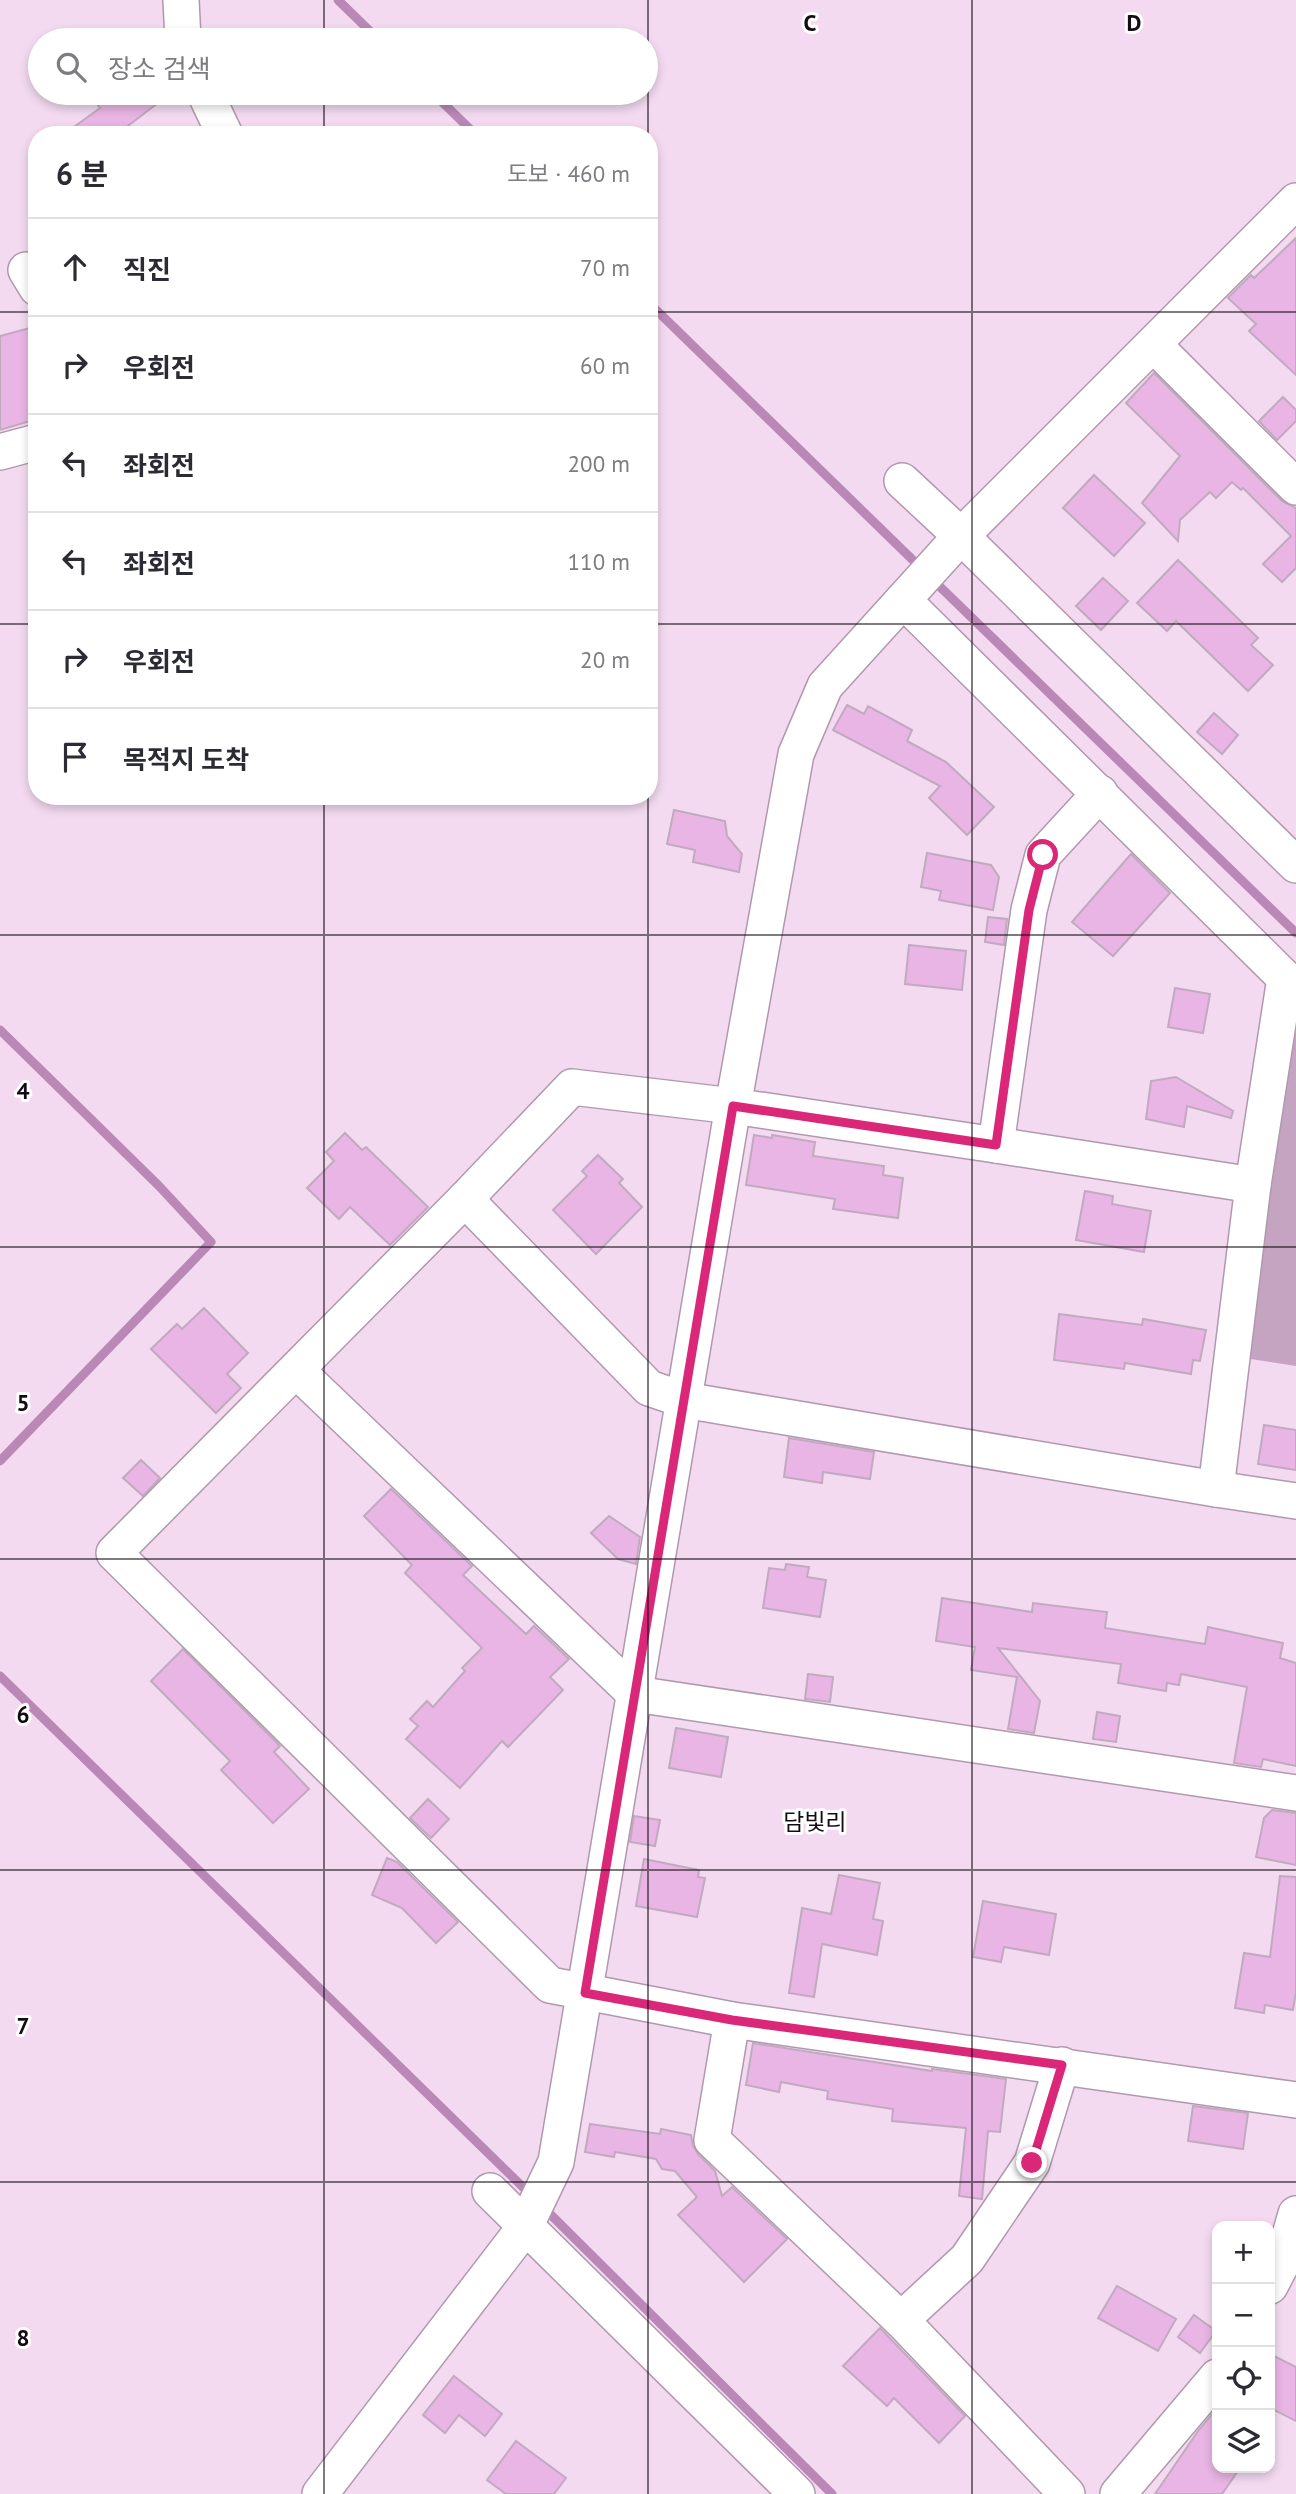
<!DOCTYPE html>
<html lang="ko">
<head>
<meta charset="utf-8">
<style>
	:root { --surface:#fff; --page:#f7f7f7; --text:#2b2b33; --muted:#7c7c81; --line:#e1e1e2 }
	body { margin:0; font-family:"PT Sans","Noto Sans KR",sans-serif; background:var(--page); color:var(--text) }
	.controls { position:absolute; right:21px; bottom:21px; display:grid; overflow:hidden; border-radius:14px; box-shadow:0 4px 10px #0003 }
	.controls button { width:63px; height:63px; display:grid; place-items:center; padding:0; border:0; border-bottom:2px solid var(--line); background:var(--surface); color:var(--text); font:35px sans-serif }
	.stop { position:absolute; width:21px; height:21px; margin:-16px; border:5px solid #db2777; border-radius:50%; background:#fff }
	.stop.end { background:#db2777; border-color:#fff; box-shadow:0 2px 7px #0008 }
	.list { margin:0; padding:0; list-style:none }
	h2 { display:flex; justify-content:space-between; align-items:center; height:91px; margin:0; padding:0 28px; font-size:30px }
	h2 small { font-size:23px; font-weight:400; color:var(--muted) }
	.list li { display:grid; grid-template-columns:46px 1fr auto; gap:21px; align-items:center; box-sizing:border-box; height:98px; padding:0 28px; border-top:2px solid var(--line) }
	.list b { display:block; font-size:26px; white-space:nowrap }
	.list em { font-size:23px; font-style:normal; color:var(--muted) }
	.icon { flex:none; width:38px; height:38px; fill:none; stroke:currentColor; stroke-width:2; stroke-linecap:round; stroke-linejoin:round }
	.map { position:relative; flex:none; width:1296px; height:2494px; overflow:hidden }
	.search { position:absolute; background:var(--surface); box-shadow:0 4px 10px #0003; left:28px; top:28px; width:630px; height:77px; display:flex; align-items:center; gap:18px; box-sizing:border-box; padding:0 24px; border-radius:38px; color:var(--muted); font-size:26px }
	.panel { position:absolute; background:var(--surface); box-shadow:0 4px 10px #0003; left:28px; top:126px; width:630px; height:679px; border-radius:28px }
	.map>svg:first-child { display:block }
	.green { fill:#c5a4c2 }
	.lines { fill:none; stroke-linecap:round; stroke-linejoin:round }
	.stream { stroke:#ba88b6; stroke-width:9 }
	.building { fill:#e9b5e4; stroke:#c1aabf; stroke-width:2 }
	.street-casing { stroke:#b099ae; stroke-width:38 }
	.street { stroke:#fff; stroke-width:35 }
	.route { stroke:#db2777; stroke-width:9 }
	.grid { fill:none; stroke:#140c14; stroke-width:2; stroke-opacity:0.55 }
	.labels { text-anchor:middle; stroke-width:6; stroke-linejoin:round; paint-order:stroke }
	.quarter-label { font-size:23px; fill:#140c14; stroke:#fff }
	.grid-label { font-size:23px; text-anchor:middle; font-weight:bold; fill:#140c14; stroke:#fff; stroke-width:6; stroke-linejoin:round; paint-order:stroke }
</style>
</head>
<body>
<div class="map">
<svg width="1296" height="2494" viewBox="0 0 1296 2494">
	<rect width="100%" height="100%" fill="#f3daf0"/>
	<polygon class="green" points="1296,1032 1296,1366 1244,1358 1289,1034"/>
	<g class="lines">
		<g class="stream">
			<polyline points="338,0 379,40"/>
			<polyline points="433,93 476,135"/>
			<polyline points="649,303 921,568"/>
			<polyline points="931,578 1296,933"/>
			<polyline points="0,1030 159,1186 211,1242 0,1461"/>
			<polyline points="0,1676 532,2196"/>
			<polyline points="542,2206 832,2494"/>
		</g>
	</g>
	<g class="building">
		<polygon points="111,93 171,93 116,135 63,135 100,108 97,104"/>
		<polygon points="1296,238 1296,375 1249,331 1256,324 1228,298 1251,275 1254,278"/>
		<polygon points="37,326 37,419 0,430 0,336"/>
		<polygon points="1154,373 1282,501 1296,508 1296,568 1282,582 1263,564 1291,536 1243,488 1241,490 1232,482 1216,498 1210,492 1180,520 1178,541 1142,503 1180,456 1126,403"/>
		<polygon points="1283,397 1296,410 1296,421 1277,440 1259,421"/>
		<polygon points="1094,475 1145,523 1114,556 1063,508"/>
		<polygon points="1178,560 1258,638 1251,645 1273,665 1248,691 1176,621 1167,631 1137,603"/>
		<polygon points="1103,578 1128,601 1101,630 1076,606"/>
		<polygon points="847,705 864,714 868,706 912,730 907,741 946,762 994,807 967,835 929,798 940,786 833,730"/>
		<polygon points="1214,713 1238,735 1222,754 1197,732"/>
		<polygon points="674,810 725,821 727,836 742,854 739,872 693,862 695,850 667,844"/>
		<polygon points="927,853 991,865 999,877 993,910 939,900 941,891 921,887"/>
		<polygon points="1131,854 1170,893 1113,956 1072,922"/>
		<polygon points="988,917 1007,919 1004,945 985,942"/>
		<polygon points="909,945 966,951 962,990 905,984"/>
		<polygon points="1175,988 1210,994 1203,1033 1168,1027"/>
		<polygon points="1176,1077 1233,1111 1231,1118 1187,1106 1184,1127 1146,1119 1151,1081"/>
		<polygon points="345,1133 362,1150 366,1147 428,1207 390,1245 350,1207 339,1219 307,1188 334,1161 326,1152"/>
		<polygon points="754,1135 772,1138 772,1135 815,1142 813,1156 884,1166 883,1175 903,1178 898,1218 833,1209 835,1199 746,1185"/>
		<polygon points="598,1155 623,1179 619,1183 642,1207 596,1254 553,1210 587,1176 582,1171"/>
		<polygon points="1085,1191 1113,1196 1112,1204 1151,1211 1144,1252 1076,1240"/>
		<polygon points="204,1308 248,1353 227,1374 241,1388 216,1413 151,1349 177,1324 182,1329"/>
		<polygon points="1059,1314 1142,1325 1143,1319 1206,1330 1200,1361 1193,1360 1191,1374 1125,1363 1124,1369 1054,1360"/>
		<polygon points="1264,1425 1296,1430 1296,1470 1258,1464"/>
		<polygon points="789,1438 874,1452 870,1479 823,1472 822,1483 784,1477"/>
		<polygon points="141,1460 160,1478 143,1496 123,1478"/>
		<polygon points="391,1489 472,1566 463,1575 526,1634 534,1626 569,1659 550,1677 563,1690 508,1747 502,1741 460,1788 406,1739 418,1726 410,1719 427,1701 433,1707 465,1671 462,1668 482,1648 405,1573 412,1565 364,1516"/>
		<polygon points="609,1516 640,1537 636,1564 618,1559 591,1533"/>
		<polygon points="786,1564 809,1567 807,1577 826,1580 820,1617 763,1608 769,1568 785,1570"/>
		<polygon points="942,1598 1032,1612 1033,1603 1107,1612 1105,1628 1205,1644 1208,1627 1283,1643 1280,1658 1296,1663 1296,1766 1263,1759 1261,1767 1234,1763 1247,1687 1181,1674 1179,1685 1167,1683 1166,1691 1118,1683 1121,1664 998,1648 1040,1701 1034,1733 1008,1729 1017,1677 971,1670 975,1647 936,1641"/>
		<polygon points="183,1649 280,1746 274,1752 309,1789 273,1823 221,1770 230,1761 151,1681"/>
		<polygon points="808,1674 833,1677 830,1702 805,1699"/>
		<polygon points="1097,1712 1120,1716 1116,1742 1093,1739"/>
		<polygon points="676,1728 728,1737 721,1777 669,1768"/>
		<polygon points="428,1799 449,1819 431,1838 410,1818"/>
		<polygon points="1272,1810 1296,1813 1296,1865 1256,1857 1264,1818"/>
		<polygon points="634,1816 660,1820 655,1846 630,1842"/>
		<polygon points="387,1858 397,1862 458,1922 436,1943 402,1908 372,1895"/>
		<polygon points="644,1859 699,1870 698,1877 705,1878 697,1917 636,1906"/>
		<polygon points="839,1875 880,1883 873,1919 883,1921 877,1955 822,1944 814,1997 789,1993 802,1908 831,1914"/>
		<polygon points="1280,1876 1296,1877 1296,1992 1293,2010 1265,2005 1264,2013 1235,2008 1244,1953 1270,1957"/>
		<polygon points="983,1901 1056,1914 1049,1955 1004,1947 1001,1962 973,1957"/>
		<polygon points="753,2043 932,2071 932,2069 1006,2079 1000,2132 988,2131 982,2199 959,2196 966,2128 892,2121 893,2109 827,2099 828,2091 781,2082 779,2092 746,2085"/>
		<polygon points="1193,2106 1248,2113 1243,2149 1188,2141"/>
		<polygon points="590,2124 660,2134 661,2129 691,2135 693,2146 698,2154 715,2171 722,2196 732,2187 787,2239 744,2282 678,2215 697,2197 675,2171 662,2169 656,2159 615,2152 614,2157 585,2152"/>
		<polygon points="1117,2286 1176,2319 1158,2351 1098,2318"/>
		<polygon points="1194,2315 1216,2331 1200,2353 1178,2337"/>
		<polygon points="880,2328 965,2416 939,2443 894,2398 887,2406 843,2366"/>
		<polygon points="1270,2354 1296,2367 1296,2421 1270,2408"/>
		<polygon points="454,2376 502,2414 485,2436 459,2415 445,2433 423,2415"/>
		<polygon points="1217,2408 1217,2468 1240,2468 1222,2494 1155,2494 1198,2431"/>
		<polygon points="516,2441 566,2478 554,2494 506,2494 487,2480"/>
	</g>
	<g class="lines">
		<g class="street-casing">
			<g id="street">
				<polyline points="181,0 183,40"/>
				<polyline points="205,93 225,135"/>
				<polyline points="26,270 37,288"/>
				<polyline points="1154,345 1296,487"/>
				<polyline points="0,452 37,442"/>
				<polyline points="902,481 961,536 1296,865"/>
				<polyline points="1100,793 1043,855 1029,910 996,1145 733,1106 572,1087 465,1199 114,1553 550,1985 732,2020 1296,2100"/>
				<polyline points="996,1145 1253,1185"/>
				<polyline points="465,1199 649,1388 684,1400 1216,1489 1253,1185 1285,978 903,600"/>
				<polyline points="296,1370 635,1694 1296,1793"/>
				<polyline points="1216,1489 1296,1501"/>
				<polyline points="732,2020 712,2140 901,2320 1067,2494"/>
				<polyline points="490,2191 797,2494"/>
				<polyline points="1270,2286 1282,2263 1296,2214"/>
				<polyline points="901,2320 967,2259 1032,2163 1062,2065"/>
				<polyline points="320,2494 525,2227 556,2162 733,1106 796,754 825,686 961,536 1296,201"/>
				<polyline points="1118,2494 1217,2377"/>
			</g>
		</g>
		<use href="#street" class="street"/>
	</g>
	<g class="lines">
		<polyline class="route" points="1032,2163 1062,2065 732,2020 585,1993 733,1106 996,1145 1029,910 1043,855"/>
	</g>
	<path class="grid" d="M324,0V40M648,0V135M972,0V2494M324,93V135M0,312H37M649,312H1296M0,624H37M649,624H1296M324,796V2494M648,796V2494M0,935H1296M0,1247H1296M0,1559H1296M0,1870H1296M0,2182H1296"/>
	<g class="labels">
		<g class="quarter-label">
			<text x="815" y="1830">담빛리</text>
		</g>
	</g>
	<g class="grid-label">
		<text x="810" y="31">C</text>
		<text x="1134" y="31">D</text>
		<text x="23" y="1099">4</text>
		<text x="23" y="1411">5</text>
		<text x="23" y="1723">6</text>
		<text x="23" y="2034">7</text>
		<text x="23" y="2346">8</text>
	</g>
</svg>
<div class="controls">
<button>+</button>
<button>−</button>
<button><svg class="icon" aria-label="locate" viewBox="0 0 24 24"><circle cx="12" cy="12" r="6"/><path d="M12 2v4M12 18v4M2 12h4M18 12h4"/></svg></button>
<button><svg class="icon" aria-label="layers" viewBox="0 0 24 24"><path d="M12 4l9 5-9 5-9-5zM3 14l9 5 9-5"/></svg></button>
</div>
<div class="stop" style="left:1043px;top:855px"></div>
<div class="stop end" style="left:1032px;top:2163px"></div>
<div class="search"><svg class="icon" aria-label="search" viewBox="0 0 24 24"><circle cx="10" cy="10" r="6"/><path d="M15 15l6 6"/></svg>장소 검색</div>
<section class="panel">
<h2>6 분<small>도보 · 460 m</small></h2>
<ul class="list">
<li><svg class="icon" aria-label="ahead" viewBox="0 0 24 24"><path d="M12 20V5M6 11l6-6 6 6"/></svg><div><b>직진</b></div><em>70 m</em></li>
<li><svg class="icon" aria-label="right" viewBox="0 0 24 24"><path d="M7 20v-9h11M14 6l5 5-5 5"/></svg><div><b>우회전</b></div><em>60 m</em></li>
<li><svg class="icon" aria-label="left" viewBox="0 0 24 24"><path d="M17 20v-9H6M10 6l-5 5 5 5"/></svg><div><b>좌회전</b></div><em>200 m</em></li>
<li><svg class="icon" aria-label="left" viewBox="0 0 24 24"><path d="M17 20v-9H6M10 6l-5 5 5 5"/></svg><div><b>좌회전</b></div><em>110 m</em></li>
<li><svg class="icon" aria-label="right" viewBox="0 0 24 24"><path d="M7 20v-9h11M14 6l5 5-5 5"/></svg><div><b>우회전</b></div><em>20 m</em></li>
<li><svg class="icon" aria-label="arrive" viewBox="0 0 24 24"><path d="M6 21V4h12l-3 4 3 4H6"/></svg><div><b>목적지 도착</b></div></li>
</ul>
</section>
</div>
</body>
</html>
